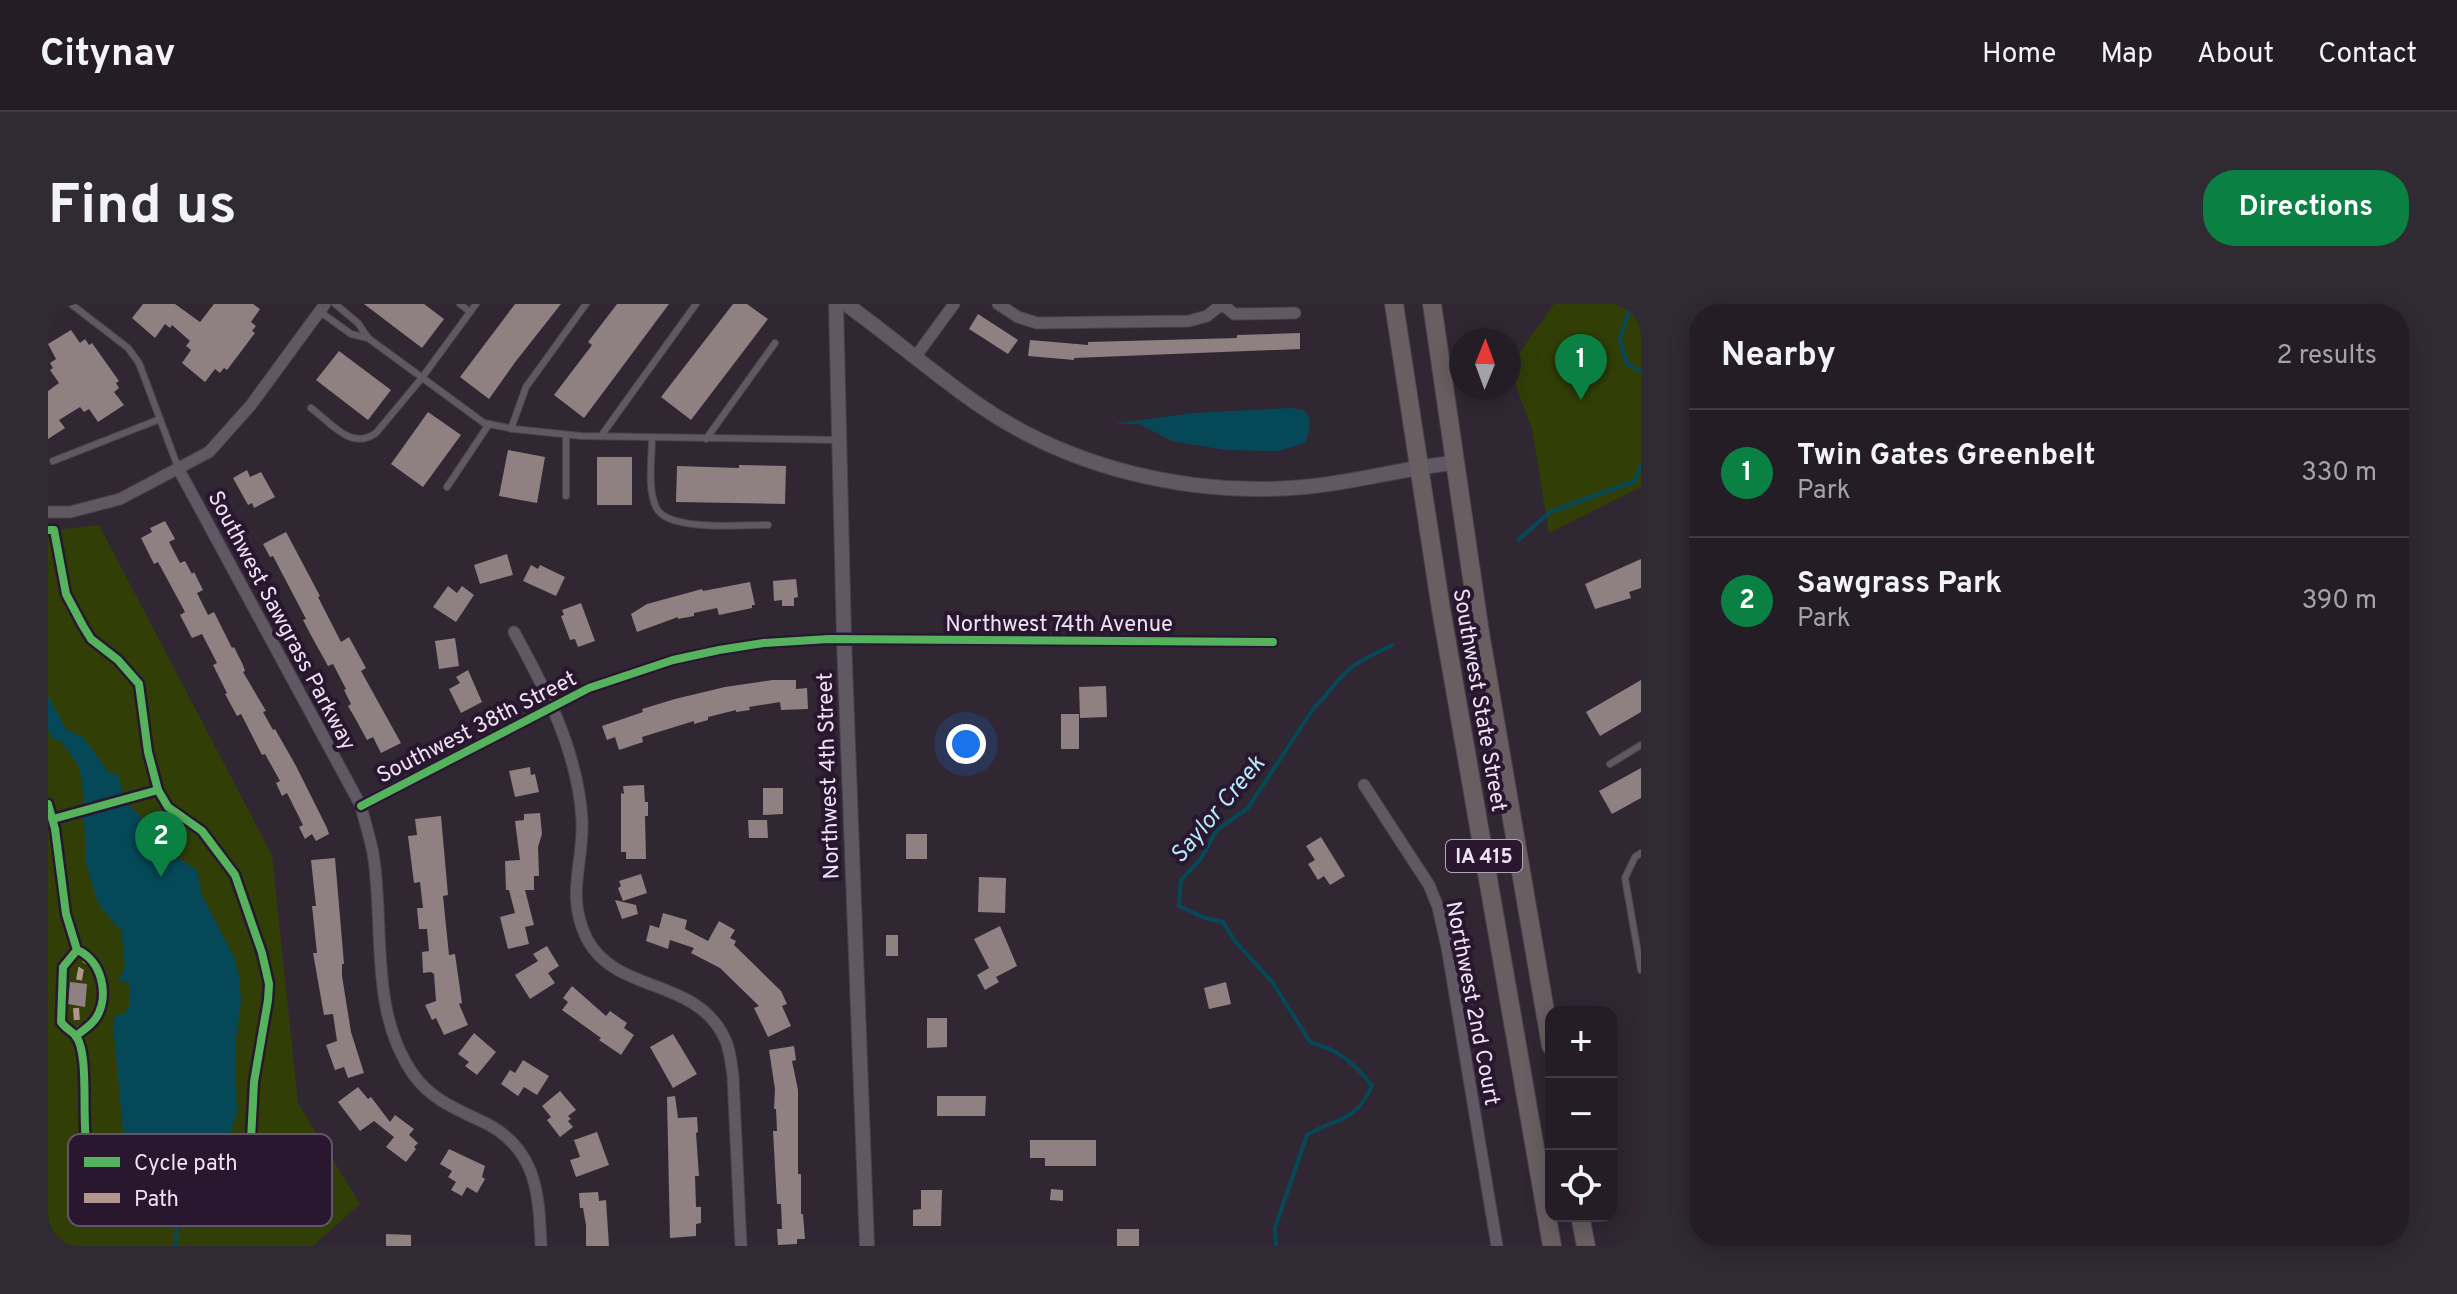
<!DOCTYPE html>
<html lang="en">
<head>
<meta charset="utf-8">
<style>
	:root { --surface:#241d26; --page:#302a32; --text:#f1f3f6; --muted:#a3a2a7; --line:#413b43; --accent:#0b8043 }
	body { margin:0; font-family:Overpass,sans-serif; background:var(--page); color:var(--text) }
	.controls { position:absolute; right:24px; bottom:24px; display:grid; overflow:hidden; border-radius:16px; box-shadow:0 4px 20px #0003 }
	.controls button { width:72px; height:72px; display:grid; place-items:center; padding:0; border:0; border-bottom:2px solid var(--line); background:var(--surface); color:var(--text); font:40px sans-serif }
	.compass { position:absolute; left:1401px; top:24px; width:72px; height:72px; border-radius:50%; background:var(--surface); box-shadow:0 4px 20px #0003; rotate:1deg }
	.you { position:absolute; left:918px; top:440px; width:28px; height:28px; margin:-20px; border:6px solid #fff; border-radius:50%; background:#1a73e8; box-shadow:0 0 0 12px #1a73e833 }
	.badge { display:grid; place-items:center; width:52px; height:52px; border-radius:50%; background:var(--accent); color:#fff; font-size:26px; font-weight:700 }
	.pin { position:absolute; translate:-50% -66px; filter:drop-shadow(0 2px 4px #0008) }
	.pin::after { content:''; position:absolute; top:42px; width:28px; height:24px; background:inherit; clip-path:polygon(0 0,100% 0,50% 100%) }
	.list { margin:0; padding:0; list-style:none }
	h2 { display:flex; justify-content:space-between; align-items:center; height:104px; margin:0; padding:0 32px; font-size:34px }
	h2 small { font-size:26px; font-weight:400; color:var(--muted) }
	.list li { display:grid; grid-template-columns:52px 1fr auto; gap:24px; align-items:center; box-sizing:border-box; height:128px; padding:0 32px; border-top:2px solid var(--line) }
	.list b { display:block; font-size:30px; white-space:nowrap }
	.list p { margin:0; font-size:26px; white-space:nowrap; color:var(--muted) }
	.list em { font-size:26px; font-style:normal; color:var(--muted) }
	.icon { flex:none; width:44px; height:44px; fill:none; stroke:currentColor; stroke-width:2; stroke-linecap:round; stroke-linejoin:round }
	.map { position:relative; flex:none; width:1593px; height:942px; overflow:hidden; border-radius:32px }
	header { display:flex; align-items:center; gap:48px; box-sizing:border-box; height:112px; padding:0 40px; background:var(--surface); border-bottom:2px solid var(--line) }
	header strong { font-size:38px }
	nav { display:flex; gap:44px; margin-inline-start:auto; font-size:28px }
	.intro { display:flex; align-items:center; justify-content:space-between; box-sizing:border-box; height:192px; padding:0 48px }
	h1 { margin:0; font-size:56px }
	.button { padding:20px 36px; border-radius:32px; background:var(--accent); color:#fff; font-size:28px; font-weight:700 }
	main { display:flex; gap:48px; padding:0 48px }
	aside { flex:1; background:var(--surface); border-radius:32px; box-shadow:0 4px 20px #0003 }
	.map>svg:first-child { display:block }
	.green { fill:#313f07 }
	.water { fill:#054959 }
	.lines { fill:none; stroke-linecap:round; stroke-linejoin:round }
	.stream { stroke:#054959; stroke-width:4 }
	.building { fill:#8f8082 }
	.service-casing { stroke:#4b424e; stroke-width:8 }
	.minor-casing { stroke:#4b424e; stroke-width:13 }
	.tertiary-casing { stroke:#4b424e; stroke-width:16 }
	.primary-casing { stroke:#4b424e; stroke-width:20 }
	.service { stroke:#605963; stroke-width:6 }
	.minor { stroke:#605963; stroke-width:11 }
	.tertiary { stroke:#605963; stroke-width:14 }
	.primary { stroke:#695f62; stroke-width:18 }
	.quiet { stroke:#b2968c; stroke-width:6; stroke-dasharray:12 6; stroke-linecap:butt }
	.cycleway-casing { stroke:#28172f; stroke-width:13 }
	.cycleway { stroke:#56b35d; stroke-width:8 }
	.labels { text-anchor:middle; stroke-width:8; stroke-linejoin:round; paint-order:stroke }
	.shield { fill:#28172f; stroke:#b3a6b8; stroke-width:2 }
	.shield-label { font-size:20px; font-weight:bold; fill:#eee3f3 }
	.street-label { font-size:22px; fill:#eee3f3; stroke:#28172f }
	.water-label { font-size:24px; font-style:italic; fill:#b4e8f9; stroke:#28172f }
	.key { fill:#28172f; stroke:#63546a; stroke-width:2 }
	.key-label { font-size:22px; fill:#eee3f3 }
</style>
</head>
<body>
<header>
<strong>Citynav</strong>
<nav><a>Home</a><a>Map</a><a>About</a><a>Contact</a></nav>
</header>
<div class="intro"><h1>Find us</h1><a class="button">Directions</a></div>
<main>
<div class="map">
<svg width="1593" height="942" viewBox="0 0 1593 942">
	<rect width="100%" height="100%" fill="#302733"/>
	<g class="green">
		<polygon points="1506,0 1593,0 1593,183 1501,229 1484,125 1461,63"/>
		<polygon points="51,221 224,551 250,799 312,900 265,942 0,942 0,227"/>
	</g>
	<g class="water">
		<path d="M1244,104L1256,106C1265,116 1262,127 1257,139L1230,147L1178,146L1124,137L1091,120H1065L1145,109Z"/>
		<polygon points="0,392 18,425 36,434 60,468 70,471 77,498 91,510 97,522 123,549 149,566 153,589 186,653 191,673 193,697 187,745 189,810 182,829 170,838 145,843 98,842 80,837 75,826 65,722 67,711 76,710 81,702 81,679 71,677 77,661 73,626 53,604 47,591 38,558 34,475 29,460 14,438 4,434 0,426"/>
	</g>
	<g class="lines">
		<g class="stream">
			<polyline points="1583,0 1572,35 1579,60 1593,67"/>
			<polyline points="1470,236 1502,208 1587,177 1593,161"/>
			<polyline points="128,942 129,902"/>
			<path d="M1228,942L1227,924L1259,831C1290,813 1307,819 1324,782C1306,758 1290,746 1262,738L1225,679L1186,636L1175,618L1157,614L1131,602L1133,576L1152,556L1169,526L1200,504L1265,405C1279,392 1289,375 1304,363C1316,354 1331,348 1344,341"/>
		</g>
	</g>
	<g class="building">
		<polygon points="95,0 127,0 152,18 166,0 205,0 212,5 203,18 208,22 204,27 207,29 179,66 176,64 172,69 167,65 157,78 134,59 143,46 138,42 142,37 124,21 122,24 117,20 107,34 84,14"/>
		<polygon points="316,0 376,0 396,15 374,44"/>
		<polygon points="467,0 513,0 468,57 441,95 412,73"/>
		<polygon points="569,0 621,0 536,114 506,91 544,41 540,38"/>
		<polygon points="685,0 699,0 720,15 643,116 613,93"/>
		<polygon points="930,10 970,36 960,50 921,25"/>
		<polygon points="23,26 32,39 37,35 41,41 44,39 71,77 68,79 71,84 66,88 76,101 50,118 41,105 36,108 32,103 11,116 17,124 0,135 0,87 11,79 2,66 5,64 2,59 8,55 0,40"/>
		<polygon points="1252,29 1252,45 1026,54 1026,56 980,52 982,36 1040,41 1040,38 1189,34 1189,31"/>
		<polygon points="291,47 343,86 320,116 268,76"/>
		<polygon points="380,108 413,131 375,183 343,160"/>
		<polygon points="460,146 497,153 489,199 451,192"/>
		<rect x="549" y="153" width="35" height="48"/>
		<polygon points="691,161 738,162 737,200 628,198 629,162 691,164"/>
		<polygon points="199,166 202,173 213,168 227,193 206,204 204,199 200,201 185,174"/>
		<polygon points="117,217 127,235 121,238 132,259 137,257 144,270 146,268 155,286 149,289 160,311 166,308 184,344 186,343 195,361 197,367 195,368 218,407 215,408 225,426 227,425 248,462 279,524 281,530 268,537 264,530 257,535 251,523 255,521 239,489 234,492 228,479 232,477 217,450 214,451 193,410 189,412 177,390 179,389 165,361 169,359 154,330 144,334 132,311 137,308 110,258 106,260 93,234 104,228 102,224"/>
		<polygon points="238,228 272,292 270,293 293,338 301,333 318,364 313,367 353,439 333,449 325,433 319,436 307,414 300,402 303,400 296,386 298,385 285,360 280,362 265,335 255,316 258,315 225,252 222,253 215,240"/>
		<polygon points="459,250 465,271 432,280 426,261"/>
		<polygon points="1593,255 1593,284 1581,288 1583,294 1547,305 1537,280"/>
		<polygon points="483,261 490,265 492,261 517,273 508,292 475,277"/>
		<polygon points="748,275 750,293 746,294 746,302 734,302 734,296 726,297 725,277"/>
		<polygon points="702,278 707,301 704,301 704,304 671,311 669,304 646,309 646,312 630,315 630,313 589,328 583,310 599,300 654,285 655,287"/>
		<polygon points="400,282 409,289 414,282 426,291 408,318 385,303"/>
		<polygon points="533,299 547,337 530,343 527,335 522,336 513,312 516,311 514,306"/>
		<polygon points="407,334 411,362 391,365 387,337"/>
		<polygon points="420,366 434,398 413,409 401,385 412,379 408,373"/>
		<polygon points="725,376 748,376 748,385 759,384 760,405 733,406 732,398 701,403 702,406 688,408 688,406 660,413 660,416 646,420 646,417 594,433 595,438 571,446 567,433 559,436 554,422 595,408 594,405 627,395 677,383"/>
		<polygon points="1593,376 1593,408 1552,432 1538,408"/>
		<polygon points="1058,382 1059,413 1032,414 1031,383"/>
		<rect x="1013" y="410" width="18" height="35"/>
		<polygon points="482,463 483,471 487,470 491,488 467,493 461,467"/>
		<polygon points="1593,464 1593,494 1564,510 1551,487"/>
		<polygon points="596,481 597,498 600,498 600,512 597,512 598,555 578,555 578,548 573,548 573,489 576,490 575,482"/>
		<polygon points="715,484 735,484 735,510 715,511"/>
		<polygon points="492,509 494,530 490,543 491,572 486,572 486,586 477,586 486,621 477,623 481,640 460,645 452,613 467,609 461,586 458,586 457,557 472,556 467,517 476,516 476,510"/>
		<polygon points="393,512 400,591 395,592 401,651 407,650 414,699 411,700 420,721 396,731 388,714 384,716 377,701 388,697 386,670 383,668 375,669 374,648 381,647 379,625 371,625 369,604 375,604 372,578 366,579 360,532 369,531 367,515"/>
		<polygon points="700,516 719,516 720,534 701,534"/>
		<rect x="858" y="530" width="21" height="25"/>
		<polygon points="1273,533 1297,572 1282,581 1276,572 1270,576 1260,560 1267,556 1258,542"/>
		<polygon points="287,554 296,660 294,660 294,672 303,728 316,769 300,774 296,763 287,766 278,741 289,737 285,710 276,711 265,649 269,649 264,602 268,602 263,556"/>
		<polygon points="593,570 599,589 575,597 570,584 573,582 571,577"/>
		<polygon points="931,573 958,574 957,609 930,608"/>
		<polygon points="567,596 588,601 590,610 574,615"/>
		<polygon points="615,609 639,616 637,625 660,637 671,617 687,626 682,634 688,637 686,641 733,687 739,700 734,702 743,722 720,733 706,704 711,702 672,664 643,649 646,644 622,636 620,645 598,637 602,621 611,624"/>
		<polygon points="952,622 969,662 948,673 951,678 937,686 929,671 941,664 926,635"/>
		<rect x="838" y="631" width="12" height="21"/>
		<polygon points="499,642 511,662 500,669 507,679 482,695 467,671 490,657 485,650"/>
		<polygon points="22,678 39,680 37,703 20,700"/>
		<polygon points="1178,678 1183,700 1161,705 1156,684"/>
		<polygon points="524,682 558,712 562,707 579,719 576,724 586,731 573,751 551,736 553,734 514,706 520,698 515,694"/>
		<polygon points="879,714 899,714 899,743 879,744"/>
		<polygon points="426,729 448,748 429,771 417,762 421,758 410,750"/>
		<polygon points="625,730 649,770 625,784 602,743"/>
		<polygon points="746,742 748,756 744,757 750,786 750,870 753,870 753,910 755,910 757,935 749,935 749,940 730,941 729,925 734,925 733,900 729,900 725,827 729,827 728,805 726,805 727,785 721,746"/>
		<polygon points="475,756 501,772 489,791 476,783 470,792 453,780 462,766 467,769"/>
		<polygon points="310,783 320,795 323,793 342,818 347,811 366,825 361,831 370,839 366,843 368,845 358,858 338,843 346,833 326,817 312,827 290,798"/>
		<polygon points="512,787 528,806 520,812 523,815 520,817 525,823 512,833 499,816 503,813 494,802"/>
		<polygon points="627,792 630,814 649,813 650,828 648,829 651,872 647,872 648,903 653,903 653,919 648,920 648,932 622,934 619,793"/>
		<polygon points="889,792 938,792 937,812 889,812"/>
		<polygon points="549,828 561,861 528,873 522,856 532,853 526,836"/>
		<polygon points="982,836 1048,836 1048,862 997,862 997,854 982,854"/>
		<polygon points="401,845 437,862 434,873 437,875 429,889 419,883 414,892 403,886 408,878 400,873 404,867 392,860"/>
		<polygon points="1003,885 1015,886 1015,897 1002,896"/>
		<polygon points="873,886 894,886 893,922 865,922 865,906 873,905"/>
		<polygon points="550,888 551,897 558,896 561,942 538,942 538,921 535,904 532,904 531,889"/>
		<rect x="1069" y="925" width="22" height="17"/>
		<polygon points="338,930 363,931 363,942 338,942"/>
	</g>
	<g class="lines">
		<g class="service-casing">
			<g id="service">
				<polyline points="23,0 80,44 91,59 131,166"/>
				<polyline points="287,0 310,19 320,34 436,119 466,125 533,132 791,136"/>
				<polyline points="412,0 422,8"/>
				<polyline points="0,5 5,0"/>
				<polyline points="271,7 303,30 320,34"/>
				<path d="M263,104C283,119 303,147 328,129L373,75L428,0"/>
				<polyline points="463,125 478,83 538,0"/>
				<polyline points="553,132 648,0"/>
				<path d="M604,134C604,155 599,183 608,203C618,228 695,221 720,221"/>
				<polyline points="658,135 727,39"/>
				<polyline points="5,157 112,115"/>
				<polyline points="399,183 441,120"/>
				<polyline points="518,192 518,131"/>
				<polyline points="1562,460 1593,441"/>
				<polyline points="1593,549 1587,553 1577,574 1593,666"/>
			</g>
		</g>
		<g class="minor-casing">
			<g id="minor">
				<polyline points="950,0 970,13 989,19 1141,17 1159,12 1174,0 1186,10 1247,9"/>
				<polyline points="868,52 906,0"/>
				<path d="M131,166L313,502C317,520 324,538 326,556C336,626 322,709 365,770C381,793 405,804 429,815C488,840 491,886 493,942"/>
				<polyline points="0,208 22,208 72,195 161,148 203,101 277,0"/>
				<path d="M466,328C498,386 530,448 534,516C536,560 517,591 539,635C567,689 646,674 675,731C682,743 683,759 685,772L693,942"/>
				<polyline points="1316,481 1381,581 1390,603 1399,643 1449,942"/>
				<polyline points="313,502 541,384 625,356 671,346 716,339 781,335 1225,338"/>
			</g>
		</g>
		<g class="tertiary-casing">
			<g id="tertiary">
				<polyline points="788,0 796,335 819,942"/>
				<path d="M798,0C842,32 884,68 928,99C1022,165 1143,193 1256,183C1306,179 1355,164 1405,159"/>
			</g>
		</g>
		<g class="primary-casing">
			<g id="primary">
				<polyline points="1346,0 1393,305 1504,942"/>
				<polyline points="1384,0 1432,329 1503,742"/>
				<polyline points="1532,912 1538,942"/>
			</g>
		</g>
		<use href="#service" class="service"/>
		<use href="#minor" class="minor"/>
		<use href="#tertiary" class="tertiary"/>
		<use href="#primary" class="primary"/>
		<g class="quiet">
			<polyline points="31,676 33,665 41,653"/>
			<polyline points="28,704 29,718 34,727"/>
		</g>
		<g class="cycleway-casing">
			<g id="cycleway">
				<path d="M0,226H6L18,290L35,322L43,335L70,356L91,380L100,448L110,486L120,503L154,527L187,571L214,649L221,680L220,696L206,778L202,854L61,857L49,856L40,851C32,822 43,749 27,731C22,726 17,724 13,718L15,663L29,646L18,610L7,525L0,500"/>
				<polyline points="313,502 541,384 625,356 671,346 716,339 781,335 1225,338"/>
				<polyline points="5,515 110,486"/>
				<path d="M28,732C35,726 43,722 48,714C62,692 54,656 29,646"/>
			</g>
		</g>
		<use href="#cycleway" class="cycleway"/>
	</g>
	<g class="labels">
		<rect class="shield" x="1398" y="536" width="76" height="32" rx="6"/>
		<g class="shield-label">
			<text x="1436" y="559">IA 415</text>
		</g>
		<g class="street-label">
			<text transform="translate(235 316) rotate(62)" y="8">Southwest Sawgrass Parkway</text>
			<text x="1011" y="327">Northwest 74th Avenue</text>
			<text transform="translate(1433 396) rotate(80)" y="8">Southwest State Street</text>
			<text transform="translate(428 422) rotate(-27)" y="8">Southwest 38th Street</text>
			<text transform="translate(779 472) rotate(-92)" y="8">Northwest 4th Street</text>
			<text transform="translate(1426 699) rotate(79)" y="8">Northwest 2nd Court</text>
		</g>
		<g class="water-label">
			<text transform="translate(1169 505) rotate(-50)" y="8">Saylor Creek</text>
		</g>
	</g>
	<rect x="20" y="830" width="264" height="92" rx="12" class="key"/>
	<rect x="36" y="853" width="36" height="10" fill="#56b35d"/>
	<rect x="36" y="889" width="36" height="10" fill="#b2968c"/>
	<g class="key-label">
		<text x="86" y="866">Cycle path</text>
		<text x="86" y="902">Path</text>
	</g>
</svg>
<div class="controls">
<button>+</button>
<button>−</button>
<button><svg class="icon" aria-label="locate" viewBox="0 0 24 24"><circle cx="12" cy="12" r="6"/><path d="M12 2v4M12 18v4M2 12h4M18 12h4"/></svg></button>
</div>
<svg class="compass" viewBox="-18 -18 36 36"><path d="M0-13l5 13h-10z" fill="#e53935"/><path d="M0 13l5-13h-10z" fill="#a3a2a7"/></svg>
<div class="you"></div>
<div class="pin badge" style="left:1533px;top:96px">1</div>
<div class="pin badge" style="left:113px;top:573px">2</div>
</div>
<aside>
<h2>Nearby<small>2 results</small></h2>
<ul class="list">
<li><span class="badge">1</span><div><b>Twin Gates Greenbelt</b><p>Park</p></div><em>330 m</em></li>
<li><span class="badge">2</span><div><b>Sawgrass Park</b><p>Park</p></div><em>390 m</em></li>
</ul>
</aside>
</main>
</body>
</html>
